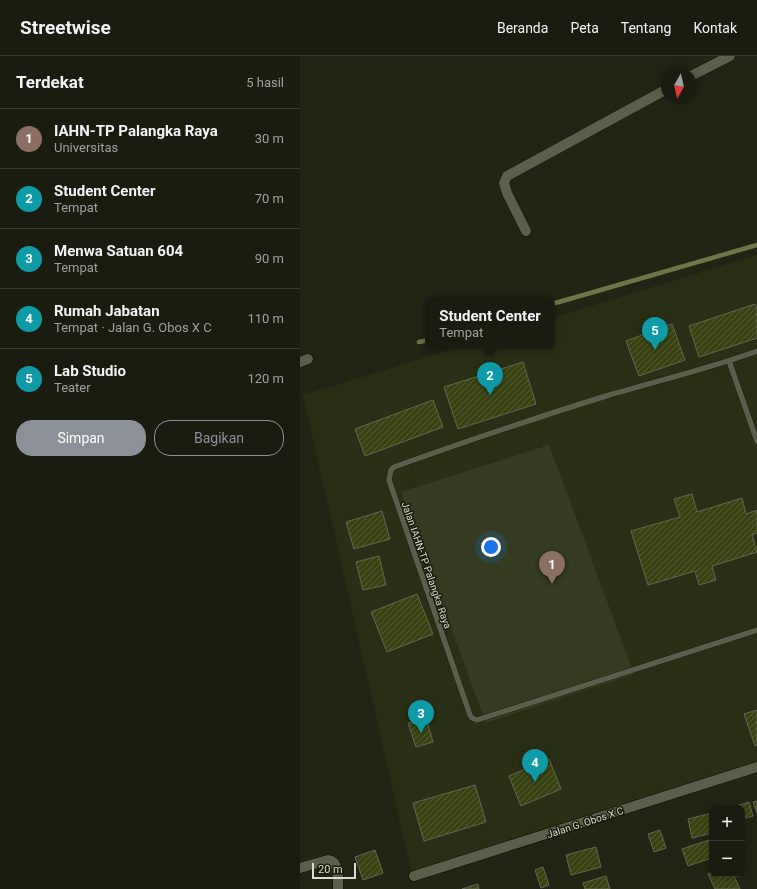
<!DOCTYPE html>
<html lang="id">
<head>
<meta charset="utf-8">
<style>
	:root { --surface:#191c0e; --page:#222517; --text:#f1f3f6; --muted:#9fa19e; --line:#373a2e; --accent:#8c9099 }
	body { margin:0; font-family:Roboto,sans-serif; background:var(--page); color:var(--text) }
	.controls { position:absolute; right:12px; bottom:12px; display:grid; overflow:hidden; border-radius:8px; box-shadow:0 2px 10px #0003 }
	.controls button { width:36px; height:36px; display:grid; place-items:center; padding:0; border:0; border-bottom:1px solid var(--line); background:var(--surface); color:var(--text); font:20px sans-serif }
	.compass { position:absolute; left:361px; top:12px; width:36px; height:36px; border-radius:50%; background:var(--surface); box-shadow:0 2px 10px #0003; rotate:188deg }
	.scale { position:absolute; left:12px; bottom:10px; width:44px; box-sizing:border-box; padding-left:4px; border:2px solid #d9ddd1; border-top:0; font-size:11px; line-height:14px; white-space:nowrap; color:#d9ddd1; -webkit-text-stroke:3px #181c09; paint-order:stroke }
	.you { position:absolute; left:191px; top:491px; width:14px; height:14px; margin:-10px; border:3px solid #fff; border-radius:50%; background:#1a73e8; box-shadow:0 0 0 6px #1a73e833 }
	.badge { display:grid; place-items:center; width:26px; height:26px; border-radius:50%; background:var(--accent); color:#fff; font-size:13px; font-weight:700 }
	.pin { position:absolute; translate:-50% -33px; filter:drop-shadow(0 1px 2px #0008) }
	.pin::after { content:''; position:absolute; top:21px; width:14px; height:12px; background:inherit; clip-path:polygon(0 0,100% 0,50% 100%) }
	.popup { position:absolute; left:125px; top:241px; width:130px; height:52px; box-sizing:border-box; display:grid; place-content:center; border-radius:8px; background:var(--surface); filter:drop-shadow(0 1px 3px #0005); font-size:13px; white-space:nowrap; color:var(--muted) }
	.popup b { font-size:15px; color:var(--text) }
	.popup::after { content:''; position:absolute; left:50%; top:100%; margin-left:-8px; border:8px solid transparent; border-top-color:var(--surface) }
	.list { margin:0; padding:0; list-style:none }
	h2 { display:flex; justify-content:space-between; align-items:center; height:52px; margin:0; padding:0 16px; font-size:17px }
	h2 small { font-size:13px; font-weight:400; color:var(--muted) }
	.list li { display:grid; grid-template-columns:26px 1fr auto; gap:12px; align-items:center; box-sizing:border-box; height:60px; padding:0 16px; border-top:1px solid var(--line) }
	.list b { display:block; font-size:15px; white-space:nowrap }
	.list p { margin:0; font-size:13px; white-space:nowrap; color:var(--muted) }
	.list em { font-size:13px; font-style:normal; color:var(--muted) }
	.actions { display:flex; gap:8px; padding:12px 16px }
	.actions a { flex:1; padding:9px 0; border:1px solid var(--accent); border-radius:16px; text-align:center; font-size:14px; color:var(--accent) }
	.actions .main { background:var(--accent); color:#fff }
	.map { position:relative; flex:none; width:457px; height:833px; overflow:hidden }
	header { display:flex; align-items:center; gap:24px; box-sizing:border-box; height:56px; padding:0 20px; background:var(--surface); border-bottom:1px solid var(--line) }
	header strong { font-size:19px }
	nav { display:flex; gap:22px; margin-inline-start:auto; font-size:14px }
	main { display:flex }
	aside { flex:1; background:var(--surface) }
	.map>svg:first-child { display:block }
	.built { fill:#292f15 }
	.green { fill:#343b21 }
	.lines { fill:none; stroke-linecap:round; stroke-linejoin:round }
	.stream { stroke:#6b7746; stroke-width:4.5 }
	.building { fill:url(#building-hatch); stroke:#616752 }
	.lane-casing { stroke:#0b0e01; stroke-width:6 }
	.street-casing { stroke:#0b0e01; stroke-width:11 }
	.lane { stroke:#595f4a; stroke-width:5.5 }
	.street { stroke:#595f4a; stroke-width:10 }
	.labels { text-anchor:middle; stroke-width:3; stroke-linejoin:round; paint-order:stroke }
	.street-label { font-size:10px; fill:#d9ddd1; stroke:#181c09 }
</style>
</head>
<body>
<header>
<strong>Streetwise</strong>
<nav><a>Beranda</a><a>Peta</a><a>Tentang</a><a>Kontak</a></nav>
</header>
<main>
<aside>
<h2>Terdekat<small>5 hasil</small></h2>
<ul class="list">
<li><span class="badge" style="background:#8d6e63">1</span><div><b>IAHN-TP Palangka Raya</b><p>Universitas</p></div><em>30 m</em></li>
<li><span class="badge" style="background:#0f9aa8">2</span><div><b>Student Center</b><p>Tempat</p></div><em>70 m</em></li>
<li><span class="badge" style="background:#0f9aa8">3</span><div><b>Menwa Satuan 604</b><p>Tempat</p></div><em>90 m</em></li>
<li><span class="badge" style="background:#0f9aa8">4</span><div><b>Rumah Jabatan</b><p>Tempat · Jalan G. Obos X C</p></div><em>110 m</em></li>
<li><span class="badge" style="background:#0f9aa8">5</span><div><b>Lab Studio</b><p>Teater</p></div><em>120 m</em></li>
</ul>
<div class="actions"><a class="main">Simpan</a><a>Bagikan</a></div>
</aside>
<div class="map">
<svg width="457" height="833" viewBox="0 0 457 833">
	<defs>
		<pattern id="building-hatch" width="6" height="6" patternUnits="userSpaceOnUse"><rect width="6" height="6" fill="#394312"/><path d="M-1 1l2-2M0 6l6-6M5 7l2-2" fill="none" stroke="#555e33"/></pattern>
	</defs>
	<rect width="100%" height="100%" fill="#212513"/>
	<polygon class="built" points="457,199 457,716 113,823 3,339 163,290 252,290 252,262"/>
	<polygon class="green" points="249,389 334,618 186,667 101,436"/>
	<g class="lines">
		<g class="stream">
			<polyline points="252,248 457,189"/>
			<polyline points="119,286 128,284"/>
		</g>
	</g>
	<g class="building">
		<polygon points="455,248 457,253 457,282 399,301 389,270"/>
		<polygon points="372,268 385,304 339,320 326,285"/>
		<polygon points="223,306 236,348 158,373 144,331"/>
		<polygon points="133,344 143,371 65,400 55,373"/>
		<polygon points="392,438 397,456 442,442 446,458 457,454 457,477 452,479 457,496 412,510 416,524 399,529 395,515 348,529 331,475 380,461 374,443"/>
		<polygon points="82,455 90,483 54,493 46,466"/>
		<polygon points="79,500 86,529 63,534 56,506"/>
		<polygon points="117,538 133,578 87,596 71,556"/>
		<polygon points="457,654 457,689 455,690 444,658"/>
		<polygon points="126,662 133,686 116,691 108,667"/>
		<polygon points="249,703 261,733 221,750 209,720"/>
		<polygon points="175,729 186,766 124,785 113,747"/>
		<polygon points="457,745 457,757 453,746"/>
		<polygon points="449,746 453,760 442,763 442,752 433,752 433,751"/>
		<polygon points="412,757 412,777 392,782 388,763"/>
		<polygon points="360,774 366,792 354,796 348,778"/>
		<polygon points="412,783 412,802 388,810 382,793"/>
		<polygon points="296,791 301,811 271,819 266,799"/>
		<polygon points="75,794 83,817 63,824 55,801"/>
		<polygon points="243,811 249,829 241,832 235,814"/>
		<polygon points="412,817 412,818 433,818 440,833 415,833 408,818"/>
		<polygon points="306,820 310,833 285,833 283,827"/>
		<polygon points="178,828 179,833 162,833"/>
	</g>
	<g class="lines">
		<g class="lane-casing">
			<g id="lane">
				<path d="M457,295C408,313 356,325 306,340C235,362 164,386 94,411L91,414L89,424L170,659L172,662L177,664L457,574"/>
				<polyline points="429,305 457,385"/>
			</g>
		</g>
		<g class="street-casing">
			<g id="street">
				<polyline points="391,20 430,0"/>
				<polyline points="226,175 207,137 204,127 207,120 367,33"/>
				<polyline points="0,306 8,303"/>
				<path d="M0,812L28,804C40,805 38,824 38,833"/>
				<polyline points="114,820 457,711"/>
			</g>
		</g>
		<use href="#lane" class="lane"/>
		<use href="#street" class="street"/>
	</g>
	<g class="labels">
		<g class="street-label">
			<text transform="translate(127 509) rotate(71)" y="4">Jalan IAHN-TP Palangka Raya</text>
			<text transform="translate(285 766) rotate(-18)" y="4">Jalan G. Obos X C</text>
		</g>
	</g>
</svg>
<div class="controls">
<button>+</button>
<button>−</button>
</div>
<svg class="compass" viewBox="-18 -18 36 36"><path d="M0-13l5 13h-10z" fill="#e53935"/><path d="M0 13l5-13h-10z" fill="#9fa19e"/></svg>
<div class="scale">20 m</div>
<div class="you"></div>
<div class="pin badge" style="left:252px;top:528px;background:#8d6e63">1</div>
<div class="pin badge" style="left:190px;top:339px;background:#0f9aa8">2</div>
<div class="popup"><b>Student Center</b>Tempat</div>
<div class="pin badge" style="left:121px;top:677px;background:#0f9aa8">3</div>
<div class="pin badge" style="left:235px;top:726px;background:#0f9aa8">4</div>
<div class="pin badge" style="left:355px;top:294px;background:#0f9aa8">5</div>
</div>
</main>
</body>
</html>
